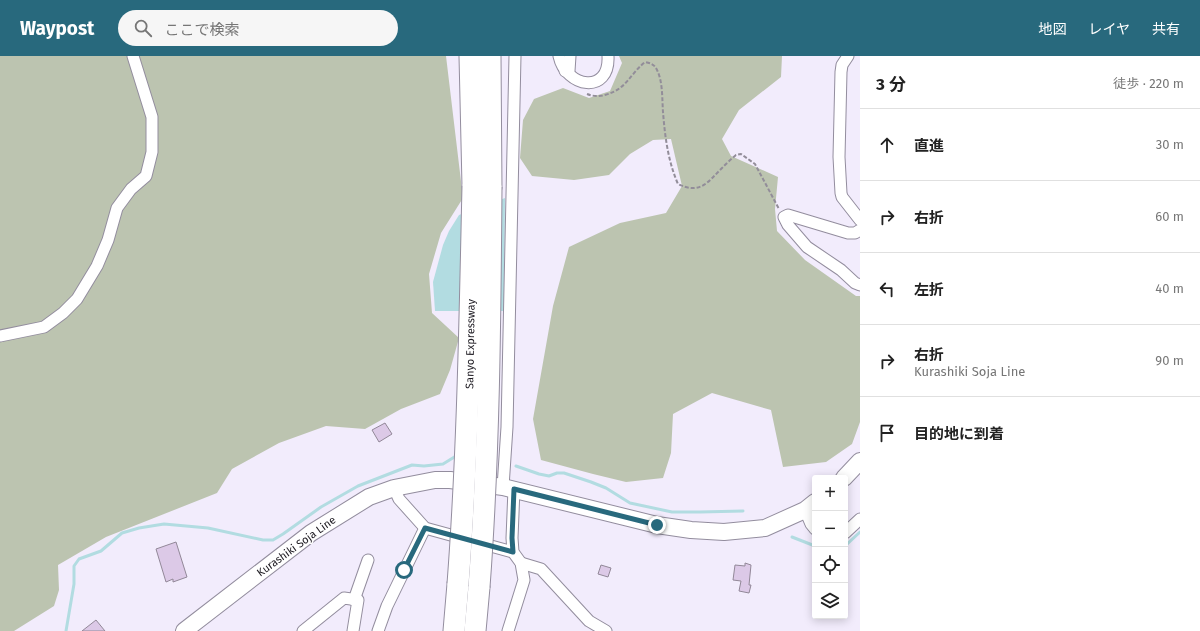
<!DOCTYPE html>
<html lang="ja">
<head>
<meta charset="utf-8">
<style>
	:root { --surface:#fff; --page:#f6f6f6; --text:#222; --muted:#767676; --line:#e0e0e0; --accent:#28697d }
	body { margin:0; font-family:"Fira Sans","Noto Sans JP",sans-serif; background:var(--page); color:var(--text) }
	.controls { position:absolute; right:12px; bottom:12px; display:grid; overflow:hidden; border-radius:4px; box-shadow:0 2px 10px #0003 }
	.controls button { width:36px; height:36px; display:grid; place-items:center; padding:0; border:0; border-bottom:1px solid var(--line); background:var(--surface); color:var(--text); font:20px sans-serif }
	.stop { position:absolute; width:12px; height:12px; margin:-9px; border:3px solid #28697d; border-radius:50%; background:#fff }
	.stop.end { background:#28697d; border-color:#fff; box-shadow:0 1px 4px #0008 }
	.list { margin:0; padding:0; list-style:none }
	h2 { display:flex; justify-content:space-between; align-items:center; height:52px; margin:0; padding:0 16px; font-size:17px }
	h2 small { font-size:13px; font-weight:400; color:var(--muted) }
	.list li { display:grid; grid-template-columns:26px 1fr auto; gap:12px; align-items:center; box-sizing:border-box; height:72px; padding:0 16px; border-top:1px solid var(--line) }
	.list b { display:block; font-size:15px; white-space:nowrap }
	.list p { margin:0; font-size:13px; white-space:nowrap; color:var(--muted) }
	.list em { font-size:13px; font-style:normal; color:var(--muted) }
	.icon { flex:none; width:22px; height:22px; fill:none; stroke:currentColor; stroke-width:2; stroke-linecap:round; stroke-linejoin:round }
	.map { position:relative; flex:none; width:860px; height:575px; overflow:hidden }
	header { display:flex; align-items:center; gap:24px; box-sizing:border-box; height:56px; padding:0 20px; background:var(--accent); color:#fff }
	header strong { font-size:19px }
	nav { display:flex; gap:22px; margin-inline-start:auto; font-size:14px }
	.search { width:280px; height:36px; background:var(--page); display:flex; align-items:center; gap:10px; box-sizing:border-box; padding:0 14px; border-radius:22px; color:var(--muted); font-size:15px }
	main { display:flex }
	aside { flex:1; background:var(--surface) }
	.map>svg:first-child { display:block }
	.green { fill:#bcc4b0 }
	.water { fill:#b2dce1 }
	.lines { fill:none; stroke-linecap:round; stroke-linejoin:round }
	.stream { stroke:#b2dce1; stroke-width:3 }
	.building { fill:#dcc9e7; stroke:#928898 }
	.street-casing { stroke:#938d9e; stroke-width:13 }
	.secondary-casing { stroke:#938d9e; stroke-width:18 }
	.highway-casing { stroke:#938d9e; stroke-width:23 }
	.path { stroke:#928d99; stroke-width:2; stroke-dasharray:4 2; stroke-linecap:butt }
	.street { stroke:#fff; stroke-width:11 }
	.secondary { stroke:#fff; stroke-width:16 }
	.highway { stroke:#fff; stroke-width:21 }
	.highway-bridge-casing { stroke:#938d9e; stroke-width:23; stroke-linecap:butt }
	.highway-bridge { stroke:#fff; stroke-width:21 }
	.route { stroke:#28697d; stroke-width:5 }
	.labels { text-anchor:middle; stroke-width:3; stroke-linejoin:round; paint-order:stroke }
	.street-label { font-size:11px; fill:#1d1a21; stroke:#fff }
</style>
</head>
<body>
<header>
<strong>Waypost</strong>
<div class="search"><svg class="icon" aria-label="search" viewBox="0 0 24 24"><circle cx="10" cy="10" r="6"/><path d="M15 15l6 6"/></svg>ここで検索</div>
<nav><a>地図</a><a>レイヤ</a><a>共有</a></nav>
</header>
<main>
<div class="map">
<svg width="860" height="575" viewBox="0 0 860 575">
	<rect width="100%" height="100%" fill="#f2ecfc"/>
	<g class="green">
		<polygon points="0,0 446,0 463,142 441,177 429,218 432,257 459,282 450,314 440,338 401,353 365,373 326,370 279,387 232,413 217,437 106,481 58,509 59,534 54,550 14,575 0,575"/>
		<polygon points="619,0 782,0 781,21 739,54 722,83 731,100 778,121 775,153 777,175 805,204 856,240 860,240 860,366 852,388 826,406 783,411 771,354 712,337 673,358 671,397 663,422 626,426 593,418 541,404 533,363 553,250 569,191 620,167 666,157 682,130 671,83 653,84 630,98 609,119 574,124 532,120 520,102 523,64 534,43 563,32 589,42 610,35 622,7"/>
	</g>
	<polygon class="water" points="505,142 504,255 435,255 433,226 443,189 449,175 459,159"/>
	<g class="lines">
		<g class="stream">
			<polyline points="516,410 539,418 549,420 557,417 564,417 591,426 606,432 630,447 672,456 700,456 743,455"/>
			<polyline points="792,481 815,490"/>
			<polyline points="845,490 860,476"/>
			<polyline points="66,575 74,528 74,510 79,503 101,495 122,477 139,472 164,468 208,472 263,484 273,484 283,478 321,451 358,430 412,409 424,410 443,408 456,400 459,400"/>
		</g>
	</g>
	<g class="building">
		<polygon points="385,367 392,378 379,386 372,374"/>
		<polygon points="176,486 187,521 173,526 173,523 166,526 156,493"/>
		<polygon points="745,507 751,509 749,529 751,529 749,537 739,535 741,525 733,524 735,509 745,510"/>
		<polygon points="601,509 611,512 608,521 598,518"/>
		<polygon points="96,564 105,575 82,575"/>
	</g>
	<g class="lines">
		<g class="street-casing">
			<g id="street">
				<path d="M559,0C566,32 610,39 608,0"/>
				<polyline points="848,0 842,9 841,16 839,101 841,137 842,141 860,164"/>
				<polyline points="565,15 569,15 570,0"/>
				<polyline points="860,174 855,177 848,177 788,159 784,161 788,169 807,191 841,214 855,227 860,229"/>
				<polyline points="0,280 44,271 63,257 77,243 97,210 108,184 117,152 131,133 146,120 152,96 152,61 133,0"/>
				<polyline points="503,431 507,371 515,0"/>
				<polyline points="394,432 399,443 425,472 513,496"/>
				<polyline points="805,454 811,468 815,473"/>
				<polyline points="845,477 860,463"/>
				<polyline points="521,507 541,513 589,565 606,575"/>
				<polyline points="354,544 368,504"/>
				<polyline points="303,575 344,542 358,544 353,575"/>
				<polyline points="378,575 387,550 425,472"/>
				<polyline points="508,575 524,524 521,507 513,496 512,482 514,433"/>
			</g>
		</g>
		<g class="secondary-casing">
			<g id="secondary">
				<polyline points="844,422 860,405"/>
				<polyline points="184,575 311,477 369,441 394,432 435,424 450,424 503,431 657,469 691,474 724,476 765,472 805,454 815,446"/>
			</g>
		</g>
		<g class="highway-casing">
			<g id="highway">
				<polyline points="470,0 473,130"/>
				<polyline points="490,0 491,131"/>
				<polyline points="454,575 458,528"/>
				<polyline points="475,575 479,531"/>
			</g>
		</g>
		<path class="path" d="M587,38C592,40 599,41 605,39C627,33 629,19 645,6C651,7 655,9 657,14C663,26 662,43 663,56C665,81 668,105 678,128C700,139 708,126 722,112C726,108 731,103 736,99L741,98L755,108L779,153"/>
		<use href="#street" class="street"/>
		<use href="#secondary" class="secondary"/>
		<use href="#highway" class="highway"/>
		<g class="highway-bridge-casing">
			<g id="highway-bridge">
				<path d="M458,528C468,396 470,263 473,130"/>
				<path d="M479,531C489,398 490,264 491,131"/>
			</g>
		</g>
		<use href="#highway-bridge" class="highway-bridge"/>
	</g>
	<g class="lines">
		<polyline class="route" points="404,514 425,472 513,496 512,482 514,433 657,469"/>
	</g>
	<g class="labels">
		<g class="street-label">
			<text transform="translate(470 288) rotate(-89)" y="4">Sanyo Expressway</text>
			<text transform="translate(296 490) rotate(-36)" y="4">Kurashiki Soja Line</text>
		</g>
	</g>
</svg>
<div class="controls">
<button>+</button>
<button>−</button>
<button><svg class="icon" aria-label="locate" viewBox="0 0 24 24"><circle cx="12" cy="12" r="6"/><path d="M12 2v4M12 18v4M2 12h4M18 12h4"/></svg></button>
<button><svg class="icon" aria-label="layers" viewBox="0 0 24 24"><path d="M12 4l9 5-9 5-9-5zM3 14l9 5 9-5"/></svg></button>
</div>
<div class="stop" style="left:404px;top:514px"></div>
<div class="stop end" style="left:657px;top:469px"></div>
</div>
<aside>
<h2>3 分<small>徒歩 · 220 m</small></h2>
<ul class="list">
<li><svg class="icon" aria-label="ahead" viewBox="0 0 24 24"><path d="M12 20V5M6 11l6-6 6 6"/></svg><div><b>直進</b></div><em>30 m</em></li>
<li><svg class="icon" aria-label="right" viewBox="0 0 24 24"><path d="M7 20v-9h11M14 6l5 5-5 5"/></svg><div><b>右折</b></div><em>60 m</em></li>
<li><svg class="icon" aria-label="left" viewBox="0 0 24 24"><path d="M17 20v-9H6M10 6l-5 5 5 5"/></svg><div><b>左折</b></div><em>40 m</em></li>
<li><svg class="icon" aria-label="right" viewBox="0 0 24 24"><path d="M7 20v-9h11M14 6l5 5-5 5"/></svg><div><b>右折</b><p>Kurashiki Soja Line</p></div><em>90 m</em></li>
<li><svg class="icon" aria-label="arrive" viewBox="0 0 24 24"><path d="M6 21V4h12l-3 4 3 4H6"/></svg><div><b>目的地に到着</b></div></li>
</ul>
</aside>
</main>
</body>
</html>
